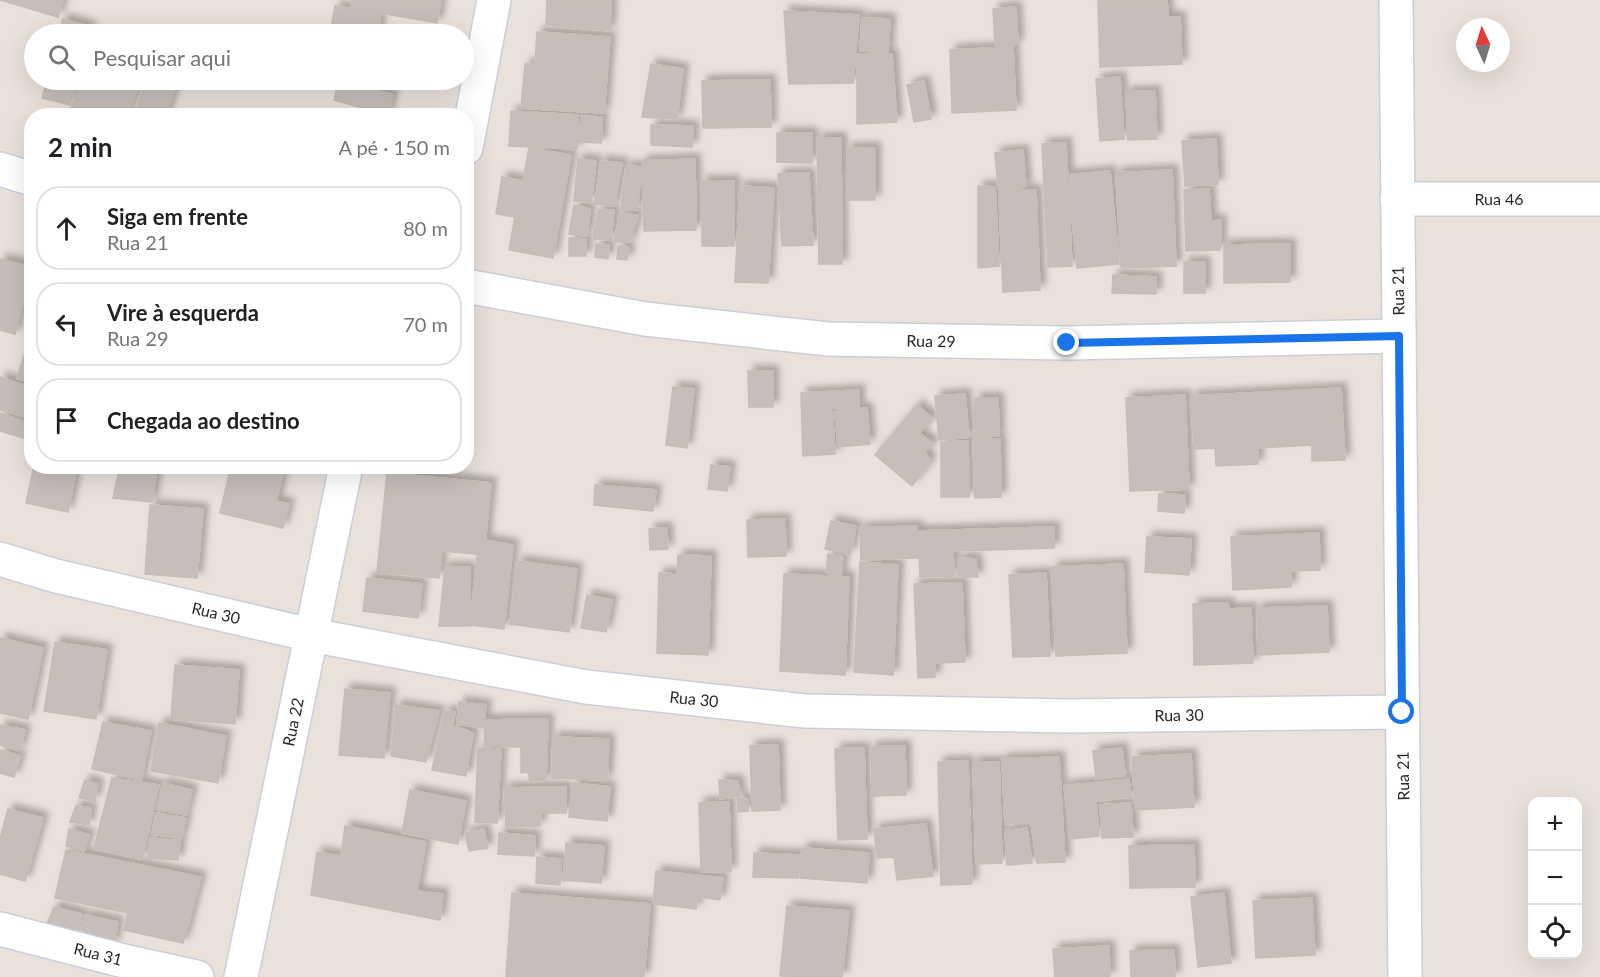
<!DOCTYPE html>
<html lang="pt">
<head>
<meta charset="utf-8">
<style>
	:root { --surface:#fff; --page:#f6f6f6; --text:#202124; --muted:#757577; --line:#e0e0e0 }
	body { margin:0; font-family:Lato,sans-serif; background:var(--page); color:var(--text) }
	.controls { position:absolute; right:18px; bottom:18px; display:grid; overflow:hidden; border-radius:12px; box-shadow:0 6px 24px #0002 }
	.controls button { width:54px; height:54px; display:grid; place-items:center; padding:0; border:0; border-bottom:2px solid var(--line); background:var(--surface); color:var(--text); font:30px sans-serif }
	.compass { position:absolute; left:1456px; top:18px; width:54px; height:54px; border-radius:50%; background:var(--surface); box-shadow:0 6px 24px #0002; rotate:356deg }
	.stop { position:absolute; width:18px; height:18px; margin:-14px; border:4px solid #1a73e8; border-radius:50%; background:#fff }
	.stop.end { background:#1a73e8; border-color:#fff; box-shadow:0 2px 6px #0008 }
	.list { margin:0; padding:0; list-style:none }
	h2 { display:flex; justify-content:space-between; align-items:center; height:78px; margin:0; padding:0 24px; font-size:26px }
	h2 small { font-size:20px; font-weight:400; color:var(--muted) }
	.list li { display:grid; grid-template-columns:39px 1fr auto; gap:18px; align-items:center; box-sizing:border-box; height:84px; margin:0 12px 12px; padding:0 12px; border:2px solid var(--line); border-radius:24px }
	.list b { display:block; font-size:22px; white-space:nowrap }
	.list p { margin:0; font-size:20px; white-space:nowrap; color:var(--muted) }
	.list em { font-size:20px; font-style:normal; color:var(--muted) }
	.icon { flex:none; width:33px; height:33px; fill:none; stroke:currentColor; stroke-width:2; stroke-linecap:round; stroke-linejoin:round }
	.map { position:relative; flex:none; width:1600px; height:977px; overflow:hidden }
	.search { position:absolute; background:var(--surface); box-shadow:0 6px 24px #0002; left:24px; top:24px; width:450px; height:66px; display:flex; align-items:center; gap:15px; box-sizing:border-box; padding:0 21px; border-radius:33px; color:var(--muted); font-size:22px }
	.panel { position:absolute; background:var(--surface); box-shadow:0 6px 24px #0002; left:24px; top:108px; width:450px; height:366px; border-radius:24px }
	.map>svg:first-child { display:block }
	.building { fill:#c6bebb; stroke:#c5bdb5; stroke-width:1.5; filter:url(#shadow) }
	.lines { fill:none; stroke-linecap:round; stroke-linejoin:round }
	.street-casing { stroke:#c9cfda; stroke-width:36 }
	.street { stroke:#fff; stroke-width:33 }
	.route { stroke:#1a73e8; stroke-width:8 }
	.labels { text-anchor:middle; stroke-width:4.5; stroke-linejoin:round; paint-order:stroke }
	.street-label { font-size:16px; fill:#292929; stroke:#fff }
</style>
</head>
<body>
<div class="map">
<svg width="1600" height="977" viewBox="0 0 1600 977">
	<defs>
		<filter id="shadow"><feDropShadow dx="5.5" dy="-5.5" stdDeviation="3" flood-color="#0004"/></filter>
	</defs>
	<rect width="100%" height="100%" fill="#eae1db"/>
	<g class="building">
		<polygon points="0,0 63,0 58,17"/>
		<polygon points="352,0 441,0 437,23 351,8"/>
		<polygon points="547,0 611,0 610,31 546,25"/>
		<polygon points="1098,0 1167,0 1168,17 1180,17 1182,64 1100,67"/>
		<polygon points="335,6 381,13 378,34 330,34"/>
		<polygon points="1016,7 1018,44 995,46 993,9"/>
		<polygon points="784,11 859,15 853,83 789,84"/>
		<polygon points="862,18 890,19 888,52 860,51"/>
		<polygon points="63,19 91,27 89,34 59,34"/>
		<polygon points="537,32 610,37 604,113 521,108 525,64 535,64"/>
		<polygon points="1013,47 1016,110 952,113 950,50"/>
		<polygon points="857,54 892,54 897,122 857,124"/>
		<polygon points="651,64 683,69 677,119 642,117"/>
		<polygon points="1120,77 1124,139 1100,141 1096,79"/>
		<polygon points="47,80 77,80 70,105 42,98"/>
		<polygon points="81,80 140,80 127,116 92,116 71,108"/>
		<polygon points="145,80 177,80 166,116 135,116"/>
		<polygon points="339,80 393,95 387,115 334,100"/>
		<polygon points="770,80 771,127 703,128 702,81"/>
		<polygon points="924,81 931,119 914,122 907,85"/>
		<polygon points="1155,91 1157,139 1128,140 1126,92"/>
		<polygon points="511,111 578,115 577,149 509,146"/>
		<polygon points="581,116 602,117 601,143 580,142"/>
		<polygon points="651,125 693,126 692,147 651,145"/>
		<polygon points="777,133 812,133 812,163 777,162"/>
		<polygon points="817,138 841,138 842,264 819,264"/>
		<polygon points="1216,139 1218,184 1185,186 1182,141"/>
		<polygon points="1066,143 1072,266 1048,267 1042,144"/>
		<polygon points="529,148 571,155 553,258 509,250 515,217 496,214 502,177 523,181"/>
		<rect x="847" y="148" width="28" height="52"/>
		<polygon points="1023,150 1026,187 998,189 995,153"/>
		<polygon points="578,159 596,161 591,202 574,201"/>
		<polygon points="695,159 696,230 644,231 642,161"/>
		<polygon points="601,161 622,163 614,206 595,204"/>
		<polygon points="626,166 642,167 637,210 621,210"/>
		<polygon points="1172,170 1176,266 1121,268 1116,173"/>
		<polygon points="1110,171 1119,264 1077,268 1068,175"/>
		<polygon points="809,173 813,245 782,246 778,174"/>
		<rect x="702" y="181" width="32" height="65"/>
		<polygon points="740,186 774,188 768,283 735,282"/>
		<polygon points="978,186 995,187 999,266 978,268"/>
		<polygon points="1209,189 1211,221 1221,220 1220,250 1186,251 1184,190"/>
		<polygon points="1036,190 1040,290 1003,292 999,191"/>
		<polygon points="574,205 590,209 587,236 569,234"/>
		<polygon points="598,210 614,210 611,240 593,239"/>
		<polygon points="620,214 638,215 630,242 614,242"/>
		<polygon points="569,238 586,239 586,256 569,256"/>
		<polygon points="596,244 609,245 608,259 595,257"/>
		<polygon points="1290,244 1290,282 1224,283 1224,245"/>
		<polygon points="618,246 629,247 627,260 617,259"/>
		<polygon points="0,259 32,267 15,334 0,330"/>
		<rect x="1184" y="262" width="21" height="31"/>
		<polygon points="1113,275 1156,277 1156,294 1112,293"/>
		<polygon points="25,353 32,355 32,382 17,379"/>
		<polygon points="748,371 773,371 773,407 749,407"/>
		<polygon points="0,377 32,388 32,419 0,410"/>
		<polygon points="673,387 694,389 687,448 666,445"/>
		<polygon points="1341,388 1345,460 1312,461 1312,445 1258,448 1258,464 1216,466 1215,448 1194,449 1191,396"/>
		<polygon points="859,390 859,407 832,408 835,454 803,456 801,393"/>
		<polygon points="965,394 969,437 939,440 935,396"/>
		<polygon points="1185,395 1189,489 1130,491 1126,398"/>
		<polygon points="975,398 998,398 999,436 975,437"/>
		<polygon points="917,405 933,419 919,433 934,444 924,452 931,461 912,486 875,455"/>
		<polygon points="867,408 870,444 838,447 835,411"/>
		<polygon points="0,413 32,424 30,440 0,431"/>
		<polygon points="973,439 1000,439 1001,497 975,498"/>
		<polygon points="968,441 969,497 941,497 941,442"/>
		<polygon points="711,465 730,467 727,491 708,489"/>
		<polygon points="34,466 77,466 68,512 26,503"/>
		<polygon points="120,466 157,466 152,502 113,498"/>
		<polygon points="231,466 285,466 276,501 289,504 283,528 220,513"/>
		<polygon points="387,473 491,483 484,555 442,551 439,578 377,572"/>
		<polygon points="595,485 656,490 653,511 594,505"/>
		<polygon points="1159,494 1185,495 1184,513 1158,511"/>
		<polygon points="150,505 203,509 197,578 145,574"/>
		<polygon points="785,519 786,556 748,557 747,520"/>
		<polygon points="831,521 856,526 850,554 825,549"/>
		<polygon points="917,526 918,558 861,560 860,528"/>
		<polygon points="1054,527 1054,548 953,551 954,576 920,577 918,531"/>
		<polygon points="667,528 668,549 650,550 649,529"/>
		<polygon points="1319,533 1320,570 1291,571 1291,587 1233,590 1231,537"/>
		<polygon points="1147,537 1191,539 1189,575 1145,572"/>
		<polygon points="479,539 513,545 504,629 470,625"/>
		<polygon points="828,554 843,556 841,575 826,573"/>
		<polygon points="678,555 711,556 708,655 657,653 659,573 677,574"/>
		<polygon points="958,558 976,559 978,577 958,577"/>
		<polygon points="518,561 577,569 569,632 510,624"/>
		<polygon points="860,562 898,565 893,675 854,672"/>
		<polygon points="1123,564 1127,653 1056,656 1052,567"/>
		<polygon points="445,567 470,567 470,626 439,626"/>
		<polygon points="1046,573 1050,656 1013,657 1009,575"/>
		<polygon points="784,574 849,577 845,675 780,671"/>
		<polygon points="367,578 422,584 418,618 363,611"/>
		<polygon points="962,583 965,662 935,663 935,677 918,678 914,584"/>
		<polygon points="587,595 612,600 606,632 581,628"/>
		<polygon points="1228,603 1229,609 1251,608 1253,663 1194,665 1193,604"/>
		<polygon points="1327,606 1329,652 1258,655 1257,608"/>
		<polygon points="0,638 43,648 28,719 0,713"/>
		<polygon points="55,642 107,650 96,719 44,711"/>
		<polygon points="175,665 239,670 235,724 171,719"/>
		<polygon points="345,689 390,693 384,758 339,755"/>
		<polygon points="459,702 486,705 483,728 457,724"/>
		<polygon points="396,705 439,711 426,762 391,756"/>
		<polygon points="445,711 455,712 453,725 473,733 466,776 432,770"/>
		<polygon points="548,719 546,780 530,781 528,772 521,773 521,747 485,746 484,720"/>
		<polygon points="103,722 151,731 141,780 92,769"/>
		<polygon points="159,723 226,736 218,783 151,771"/>
		<polygon points="0,725 25,730 20,750 0,745"/>
		<polygon points="553,737 609,739 607,780 552,778"/>
		<polygon points="778,745 780,810 752,811 750,746"/>
		<polygon points="905,746 906,795 872,796 871,747"/>
		<polygon points="478,748 501,749 497,823 475,822"/>
		<polygon points="864,748 867,839 838,840 835,749"/>
		<polygon points="1122,748 1125,776 1096,779 1093,751"/>
		<polygon points="0,750 20,756 14,777 0,773"/>
		<polygon points="1191,754 1194,807 1135,810 1132,757"/>
		<polygon points="1059,757 1065,862 1037,863 1031,822 1005,824 1002,759"/>
		<polygon points="968,761 972,884 941,885 938,762"/>
		<polygon points="973,762 999,762 1002,863 976,864"/>
		<polygon points="112,778 159,785 142,859 94,848"/>
		<polygon points="1129,779 1131,797 1096,801 1099,836 1071,839 1064,786"/>
		<polygon points="85,780 98,784 95,801 79,798"/>
		<polygon points="719,780 738,781 740,796 720,799"/>
		<polygon points="163,783 192,790 186,815 157,809"/>
		<polygon points="573,783 610,787 607,821 569,817"/>
		<polygon points="566,787 566,813 541,813 540,826 506,827 504,788"/>
		<polygon points="410,790 466,801 458,844 402,833"/>
		<polygon points="737,798 748,799 748,811 738,812"/>
		<polygon points="729,802 731,871 701,872 699,803"/>
		<polygon points="1131,803 1133,837 1102,838 1100,805"/>
		<polygon points="76,806 91,808 89,825 70,822"/>
		<polygon points="8,809 43,818 25,881 0,874 0,839"/>
		<polygon points="156,813 186,818 181,839 152,834"/>
		<polygon points="926,824 933,876 897,880 894,857 877,858 874,829"/>
		<polygon points="345,826 426,842 417,891 443,894 440,920 311,895 317,852 341,856"/>
		<polygon points="1027,828 1032,863 1007,865 1005,831"/>
		<polygon points="69,829 89,835 84,851 66,846"/>
		<polygon points="484,829 488,848 469,851 465,833"/>
		<polygon points="499,833 535,836 534,856 498,854"/>
		<polygon points="150,838 180,841 178,860 148,858"/>
		<polygon points="566,843 604,846 601,883 563,880"/>
		<polygon points="1194,845 1195,887 1130,888 1129,846"/>
		<polygon points="802,848 869,853 867,883 800,878"/>
		<polygon points="66,850 201,877 183,943 124,930 128,913 55,898"/>
		<polygon points="754,853 799,855 798,878 753,877"/>
		<polygon points="537,857 561,859 560,885 536,883"/>
		<polygon points="656,871 723,878 720,900 698,897 696,909 653,904"/>
		<polygon points="512,893 650,904 644,977 506,977"/>
		<polygon points="1224,893 1231,963 1198,967 1191,897"/>
		<polygon points="1312,898 1315,955 1256,958 1253,901"/>
		<polygon points="787,906 849,911 842,977 780,976"/>
		<polygon points="54,907 82,914 78,936 45,929"/>
		<polygon points="85,915 118,922 114,945 80,938"/>
		<polygon points="1109,946 1110,977 1055,977 1053,949"/>
		<polygon points="1174,950 1175,977 1131,977 1130,951"/>
	</g>
	<g class="lines">
		<g class="street-casing">
			<g id="street">
				<polyline points="1396,0 1405,977"/>
				<polyline points="466,148 494,0"/>
				<polyline points="0,169 32,179"/>
				<polyline points="1397,199 1600,199"/>
				<polyline points="466,286 645,319 828,339 1067,343 1399,336"/>
				<polyline points="0,559 56,576 311,635 586,687 805,711 1068,716 1402,712"/>
				<polyline points="0,929 120,960 197,977"/>
				<polyline points="241,977 346,466"/>
			</g>
		</g>
		<use href="#street" class="street"/>
	</g>
	<g class="lines">
		<polyline class="route" points="1067,343 1399,336 1402,712"/>
	</g>
	<g class="labels">
		<g class="street-label">
			<text x="1499" y="205">Rua 46</text>
			<text transform="translate(1398 291) rotate(-91)" y="6">Rua 21</text>
			<text transform="translate(931 341) rotate(1)" y="6">Rua 29</text>
			<text transform="translate(216 613) rotate(13)" y="6">Rua 30</text>
			<text transform="translate(694 699) rotate(6)" y="6">Rua 30</text>
			<text transform="translate(1179 715) rotate(-1)" y="6">Rua 30</text>
			<text transform="translate(293 722) rotate(-78)" y="6">Rua 22</text>
			<text transform="translate(1403 776) rotate(-91)" y="6">Rua 21</text>
			<text transform="translate(98 954) rotate(14)" y="6">Rua 31</text>
		</g>
	</g>
</svg>
<div class="controls">
<button>+</button>
<button>−</button>
<button><svg class="icon" aria-label="locate" viewBox="0 0 24 24"><circle cx="12" cy="12" r="6"/><path d="M12 2v4M12 18v4M2 12h4M18 12h4"/></svg></button>
</div>
<svg class="compass" viewBox="-18 -18 36 36"><path d="M0-13l5 13h-10z" fill="#e53935"/><path d="M0 13l5-13h-10z" fill="#757577"/></svg>
<div class="stop" style="left:1402px;top:712px"></div>
<div class="stop end" style="left:1067px;top:343px"></div>
<div class="search"><svg class="icon" aria-label="search" viewBox="0 0 24 24"><circle cx="10" cy="10" r="6"/><path d="M15 15l6 6"/></svg>Pesquisar aqui</div>
<section class="panel">
<h2>2 min<small>A pé · 150 m</small></h2>
<ul class="list">
<li><svg class="icon" aria-label="ahead" viewBox="0 0 24 24"><path d="M12 20V5M6 11l6-6 6 6"/></svg><div><b>Siga em frente</b><p>Rua 21</p></div><em>80 m</em></li>
<li><svg class="icon" aria-label="left" viewBox="0 0 24 24"><path d="M17 20v-9H6M10 6l-5 5 5 5"/></svg><div><b>Vire à esquerda</b><p>Rua 29</p></div><em>70 m</em></li>
<li><svg class="icon" aria-label="arrive" viewBox="0 0 24 24"><path d="M6 21V4h12l-3 4 3 4H6"/></svg><div><b>Chegada ao destino</b></div></li>
</ul>
</section>
</div>
</body>
</html>
